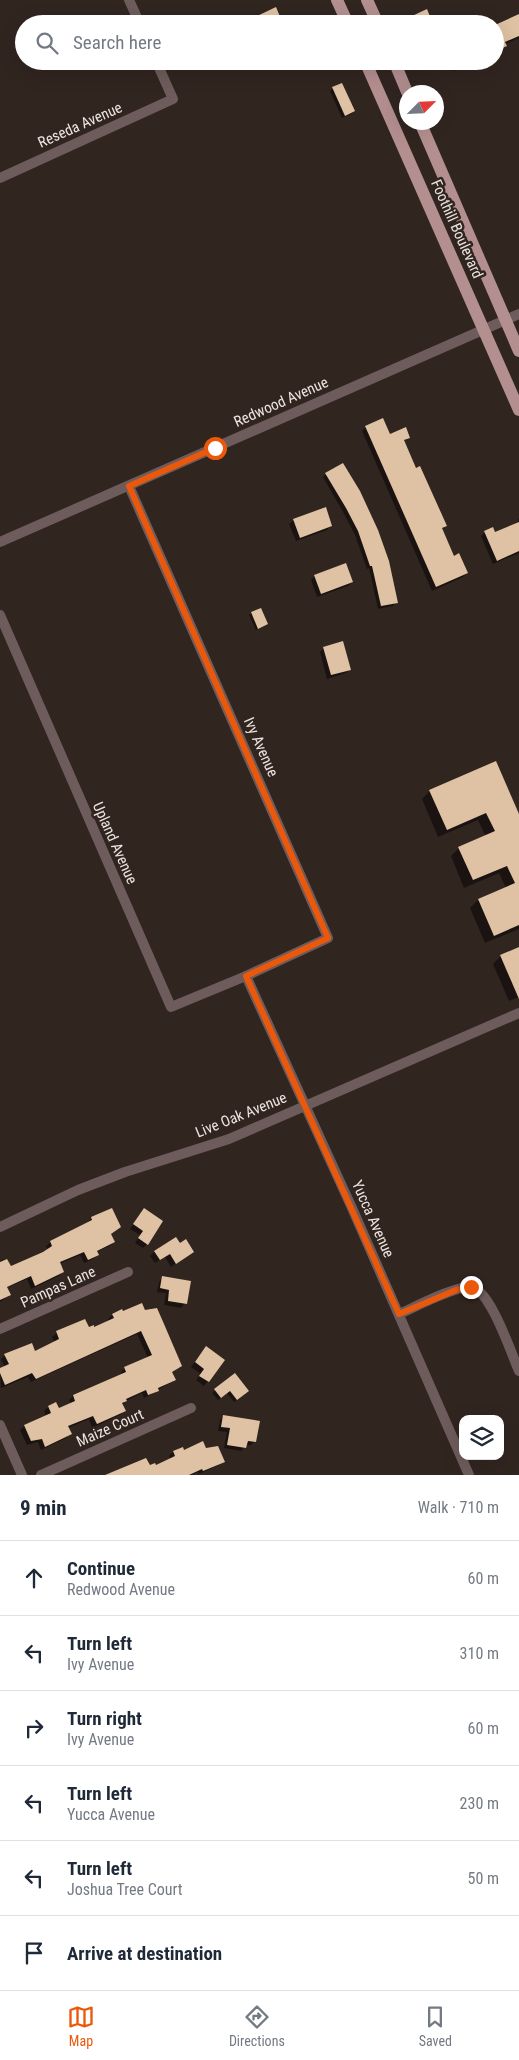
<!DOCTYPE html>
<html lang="en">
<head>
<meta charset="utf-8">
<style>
	:root { --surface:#fff; --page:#f6f6f7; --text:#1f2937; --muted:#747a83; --line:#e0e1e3; --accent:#ea580c }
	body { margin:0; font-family:"Roboto Condensed",sans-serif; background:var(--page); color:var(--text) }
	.controls { position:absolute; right:15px; bottom:15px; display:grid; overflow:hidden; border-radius:10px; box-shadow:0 5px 20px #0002 }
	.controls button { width:45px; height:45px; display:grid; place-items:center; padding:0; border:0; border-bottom:1px solid var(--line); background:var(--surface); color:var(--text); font:25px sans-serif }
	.compass { position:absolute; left:399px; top:85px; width:45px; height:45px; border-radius:50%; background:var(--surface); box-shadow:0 5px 20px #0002; rotate:66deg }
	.stop { position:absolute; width:15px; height:15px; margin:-11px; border:4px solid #ea580c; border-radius:50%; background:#fff }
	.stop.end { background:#ea580c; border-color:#fff; box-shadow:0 1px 5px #0008 }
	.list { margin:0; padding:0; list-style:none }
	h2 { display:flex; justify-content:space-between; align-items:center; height:65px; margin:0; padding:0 20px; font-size:21px }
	h2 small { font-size:16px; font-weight:400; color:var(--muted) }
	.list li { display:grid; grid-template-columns:32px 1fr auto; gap:15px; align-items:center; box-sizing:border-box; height:75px; padding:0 20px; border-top:1px solid var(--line) }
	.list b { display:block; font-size:19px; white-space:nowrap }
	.list p { margin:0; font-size:16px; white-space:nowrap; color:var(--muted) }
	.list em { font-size:16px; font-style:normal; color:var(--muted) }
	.icon { flex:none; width:28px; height:28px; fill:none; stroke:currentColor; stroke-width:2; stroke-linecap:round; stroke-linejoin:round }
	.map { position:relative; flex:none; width:519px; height:1475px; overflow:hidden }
	.search { position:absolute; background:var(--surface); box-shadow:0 5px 20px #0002; left:15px; right:15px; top:15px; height:55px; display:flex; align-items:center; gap:12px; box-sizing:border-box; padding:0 18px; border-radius:28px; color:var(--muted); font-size:19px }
	.sheet { height:515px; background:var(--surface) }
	nav { display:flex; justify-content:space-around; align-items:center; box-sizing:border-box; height:70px; border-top:1px solid var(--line); background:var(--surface); font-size:14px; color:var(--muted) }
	nav a { display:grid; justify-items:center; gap:2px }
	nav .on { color:var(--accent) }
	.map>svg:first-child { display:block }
	.shadow { fill:#0007 }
	.building { fill:#dfc1a3 }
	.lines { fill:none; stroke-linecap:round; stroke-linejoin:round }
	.street { stroke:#6e5c5c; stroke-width:10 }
	.primary { stroke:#b48f90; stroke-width:12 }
	.route { stroke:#ea580c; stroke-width:6 }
	.labels { text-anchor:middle; stroke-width:5; stroke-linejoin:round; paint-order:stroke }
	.street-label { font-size:15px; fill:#ede4e1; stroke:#312520 }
</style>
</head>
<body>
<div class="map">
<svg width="519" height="1475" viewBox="0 0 519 1475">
	<rect width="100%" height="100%" fill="#312520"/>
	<g class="shadow">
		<polygon points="519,16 519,38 505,44 502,49 495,52 495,24 492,24 495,22 497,25"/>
		<polygon points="413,18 432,24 410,24 409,22"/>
		<polygon points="245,61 262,61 248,67"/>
		<polygon points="448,61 475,61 453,71"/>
		<polygon points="333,88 354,111 351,114 342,118 330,91"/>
		<polygon points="366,427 389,436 409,437 404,441 416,469 445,526 441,530 453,557 467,573 463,577 432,591 362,431"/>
		<polygon points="326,474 377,531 397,602 393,606 378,609 369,568 367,569 355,535 343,512 323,477"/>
		<polygon points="519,519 519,553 493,564 481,536 485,532 495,534 519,524 518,520"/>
		<polygon points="294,520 331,526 327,530 296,541 289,524"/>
		<polygon points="315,576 352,582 348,586 317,597 311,580"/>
		<polygon points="252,613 267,624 256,630 249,615"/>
		<polygon points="324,648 350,669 346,673 327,679 320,652"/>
		<polygon points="430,791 519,818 519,929 485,943 470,908 478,900 506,888 499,873 464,888 451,856 459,848 486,837 478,820 438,837 422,799"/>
		<polygon points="519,948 519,997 509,1001 493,964 501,956"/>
		<polygon points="144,1210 147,1244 143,1248 135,1243 140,1235 130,1229"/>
		<polygon points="92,1218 119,1227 110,1234 114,1242 110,1246 96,1252 97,1255 93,1259 84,1263 80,1255 59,1264 63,1272 59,1276 31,1289 27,1279 6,1288 10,1295 0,1302 0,1261 4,1259 10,1268 48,1250 46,1246 51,1242 88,1222"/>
		<polygon points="180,1245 192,1252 171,1267 165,1257 155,1263 150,1256 154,1252"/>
		<polygon points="163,1278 185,1303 181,1308 164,1305 166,1293 157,1292 159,1282"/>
		<polygon points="122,1311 180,1365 171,1373 175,1380 144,1398 142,1393 126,1401 122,1405 124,1411 120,1415 92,1428 89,1419 68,1428 70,1434 66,1438 41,1450 38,1442 27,1445 20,1430 24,1426 46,1416 44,1411 48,1407 58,1410 71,1404 69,1400 73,1396 122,1375 121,1372 125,1368 148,1358 137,1334 31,1382 28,1377 1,1388 0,1370 5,1368 1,1359 5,1355 35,1353 55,1343 52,1337 57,1333 84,1320 88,1329 94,1328 109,1322 108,1319 112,1315"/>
		<polygon points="202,1352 223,1360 204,1386 196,1380 201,1374 191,1367"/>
		<polygon points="235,1375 245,1393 234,1402 227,1393 218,1400 212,1393"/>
		<polygon points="224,1416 255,1441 251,1445 246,1445 241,1451 224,1448 227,1432 218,1431 220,1420"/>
		<polygon points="182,1448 184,1451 206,1450 223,1461 219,1465 199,1474 198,1472 192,1475 113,1475 155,1467 171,1460 169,1456 173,1452"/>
	</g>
	<g class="building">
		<polygon points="276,7 283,24 240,24"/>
		<polygon points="427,9 433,24 415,24 412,16"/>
		<polygon points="519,14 519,36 505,42 507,46 495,51 495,25"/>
		<polygon points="342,83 355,111 345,116 332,87"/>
		<polygon points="383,418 390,434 406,427 410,438 404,440 416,468 420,466 447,526 442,528 454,556 459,553 468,573 436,587 365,426"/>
		<polygon points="343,463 360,491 378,530 389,561 398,603 381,606 372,566 370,566 358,531 346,508 325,473"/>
		<polygon points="326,507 332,526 300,538 293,519"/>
		<polygon points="519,522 519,551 497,561 484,531 493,527 495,532"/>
		<polygon points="346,563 353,582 321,594 314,575"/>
		<polygon points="261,608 268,624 258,629 251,612"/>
		<polygon points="343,641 351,670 331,675 323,647"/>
		<polygon points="496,761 519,814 519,925 494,936 478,899 515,883 507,866 473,880 458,847 495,831 486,813 447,830 429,790"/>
		<polygon points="519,947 519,999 500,955"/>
		<polygon points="112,1208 121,1227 111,1234 115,1242 97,1251 99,1255 88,1260 84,1252 60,1262 64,1272 35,1286 31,1276 7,1287 11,1295 0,1300 0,1262 7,1259 11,1266 43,1252 52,1246 50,1241 92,1220 91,1217"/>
		<polygon points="144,1208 163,1221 148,1245 138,1238 143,1231 133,1224"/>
		<polygon points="176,1237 180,1243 186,1239 194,1252 176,1264 170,1254 160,1260 154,1251"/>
		<polygon points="162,1276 191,1281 187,1304 168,1301 169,1290 160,1288"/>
		<polygon points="142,1303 145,1310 157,1308 164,1324 182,1366 172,1372 176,1380 158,1388 159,1391 148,1395 146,1390 126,1399 127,1401 122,1403 126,1411 97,1424 93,1416 68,1426 72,1434 45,1447 42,1439 31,1441 24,1425 51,1413 48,1406 56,1402 59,1408 75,1401 73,1395 126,1372 124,1367 152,1355 141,1331 36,1379 32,1373 5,1385 0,1373 0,1368 9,1364 4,1354 32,1343 35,1351 59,1339 56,1331 85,1319 89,1327 94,1325 94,1327 114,1318 112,1314 122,1309 123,1311"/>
		<polygon points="206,1346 225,1360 209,1382 199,1376 204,1369 195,1362"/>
		<polygon points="235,1373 249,1391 237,1400 230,1391 221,1398 214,1389"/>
		<polygon points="223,1415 260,1421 256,1442 248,1441 246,1448 227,1445 230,1428 221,1427"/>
		<polygon points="203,1441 206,1448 218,1446 225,1462 203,1471 202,1469 189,1475 105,1475 146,1458 150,1465 155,1463 156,1465 175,1456 173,1451 183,1447 184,1450"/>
	</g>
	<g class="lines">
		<g class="street">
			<polyline points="129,0 140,24"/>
			<polyline points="0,178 173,99 156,61"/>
			<polyline points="0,542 519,314"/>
			<polyline points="0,615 171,1007 246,976 328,938 129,486"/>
			<polyline points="246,976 352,1208 469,1475"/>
			<polyline points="0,1227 78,1190 125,1172 229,1139 519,1013"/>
			<path d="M399,1314C413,1308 457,1285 471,1287C490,1289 511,1353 519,1371"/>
			<polyline points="0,1329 128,1272"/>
			<polyline points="0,1425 22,1475"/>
			<polyline points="41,1475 191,1408"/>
		</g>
		<g class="primary">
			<polyline points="337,0 348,24"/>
			<polyline points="367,0 378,24"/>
			<polyline points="365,61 519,410"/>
			<polyline points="394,61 407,92"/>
			<polyline points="420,122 519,351"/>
		</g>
	</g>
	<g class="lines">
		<polyline class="route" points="215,448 129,486 328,938 246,976 399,1314 456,1290 471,1287"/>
	</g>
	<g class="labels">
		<g class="street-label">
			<text transform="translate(80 125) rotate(-24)" y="5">Reseda Avenue</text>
			<text transform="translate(457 229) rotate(66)" y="5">Foothill Boulevard</text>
			<text transform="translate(281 402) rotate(-24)" y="5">Redwood Avenue</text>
			<text transform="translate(261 747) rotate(66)" y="5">Ivy Avenue</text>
			<text transform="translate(115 843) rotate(66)" y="5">Upland Avenue</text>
			<text transform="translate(241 1115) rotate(-22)" y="5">Live Oak Avenue</text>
			<text transform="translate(373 1219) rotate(66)" y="5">Yucca Avenue</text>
			<text transform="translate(58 1287) rotate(-24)" y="5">Pampas Lane</text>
			<text transform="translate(110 1428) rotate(-24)" y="5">Maize Court</text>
		</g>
	</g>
</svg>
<div class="controls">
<button><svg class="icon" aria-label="layers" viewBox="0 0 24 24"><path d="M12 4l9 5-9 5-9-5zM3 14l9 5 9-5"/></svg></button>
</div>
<svg class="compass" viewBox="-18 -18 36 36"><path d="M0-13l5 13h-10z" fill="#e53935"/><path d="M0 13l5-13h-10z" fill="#747a83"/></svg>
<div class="stop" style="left:215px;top:448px"></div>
<div class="stop end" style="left:471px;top:1287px"></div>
<div class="search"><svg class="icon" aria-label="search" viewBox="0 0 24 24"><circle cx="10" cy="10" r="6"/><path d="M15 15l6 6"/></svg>Search here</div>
</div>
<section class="sheet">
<h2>9 min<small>Walk · 710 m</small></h2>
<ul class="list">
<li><svg class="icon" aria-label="ahead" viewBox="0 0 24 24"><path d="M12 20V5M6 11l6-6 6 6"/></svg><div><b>Continue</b><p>Redwood Avenue</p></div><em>60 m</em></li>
<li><svg class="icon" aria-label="left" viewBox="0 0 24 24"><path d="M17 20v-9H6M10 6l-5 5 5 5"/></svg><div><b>Turn left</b><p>Ivy Avenue</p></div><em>310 m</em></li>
<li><svg class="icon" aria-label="right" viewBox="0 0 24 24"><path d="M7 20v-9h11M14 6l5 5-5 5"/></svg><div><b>Turn right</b><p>Ivy Avenue</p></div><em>60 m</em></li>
<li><svg class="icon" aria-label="left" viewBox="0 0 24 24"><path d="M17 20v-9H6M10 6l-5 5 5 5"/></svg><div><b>Turn left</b><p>Yucca Avenue</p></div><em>230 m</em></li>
<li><svg class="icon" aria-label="left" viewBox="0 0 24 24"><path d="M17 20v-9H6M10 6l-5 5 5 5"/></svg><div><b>Turn left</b><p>Joshua Tree Court</p></div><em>50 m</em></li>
<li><svg class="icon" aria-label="arrive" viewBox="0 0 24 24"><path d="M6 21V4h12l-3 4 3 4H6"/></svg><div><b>Arrive at destination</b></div></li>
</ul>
</section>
<nav>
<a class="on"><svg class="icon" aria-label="map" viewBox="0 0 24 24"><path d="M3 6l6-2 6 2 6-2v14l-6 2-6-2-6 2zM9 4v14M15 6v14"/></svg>Map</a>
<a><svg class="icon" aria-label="directions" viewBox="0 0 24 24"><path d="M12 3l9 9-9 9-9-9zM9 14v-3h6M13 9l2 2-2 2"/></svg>Directions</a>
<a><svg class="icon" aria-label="saved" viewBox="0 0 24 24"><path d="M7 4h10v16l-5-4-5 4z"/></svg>Saved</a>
</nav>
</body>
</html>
